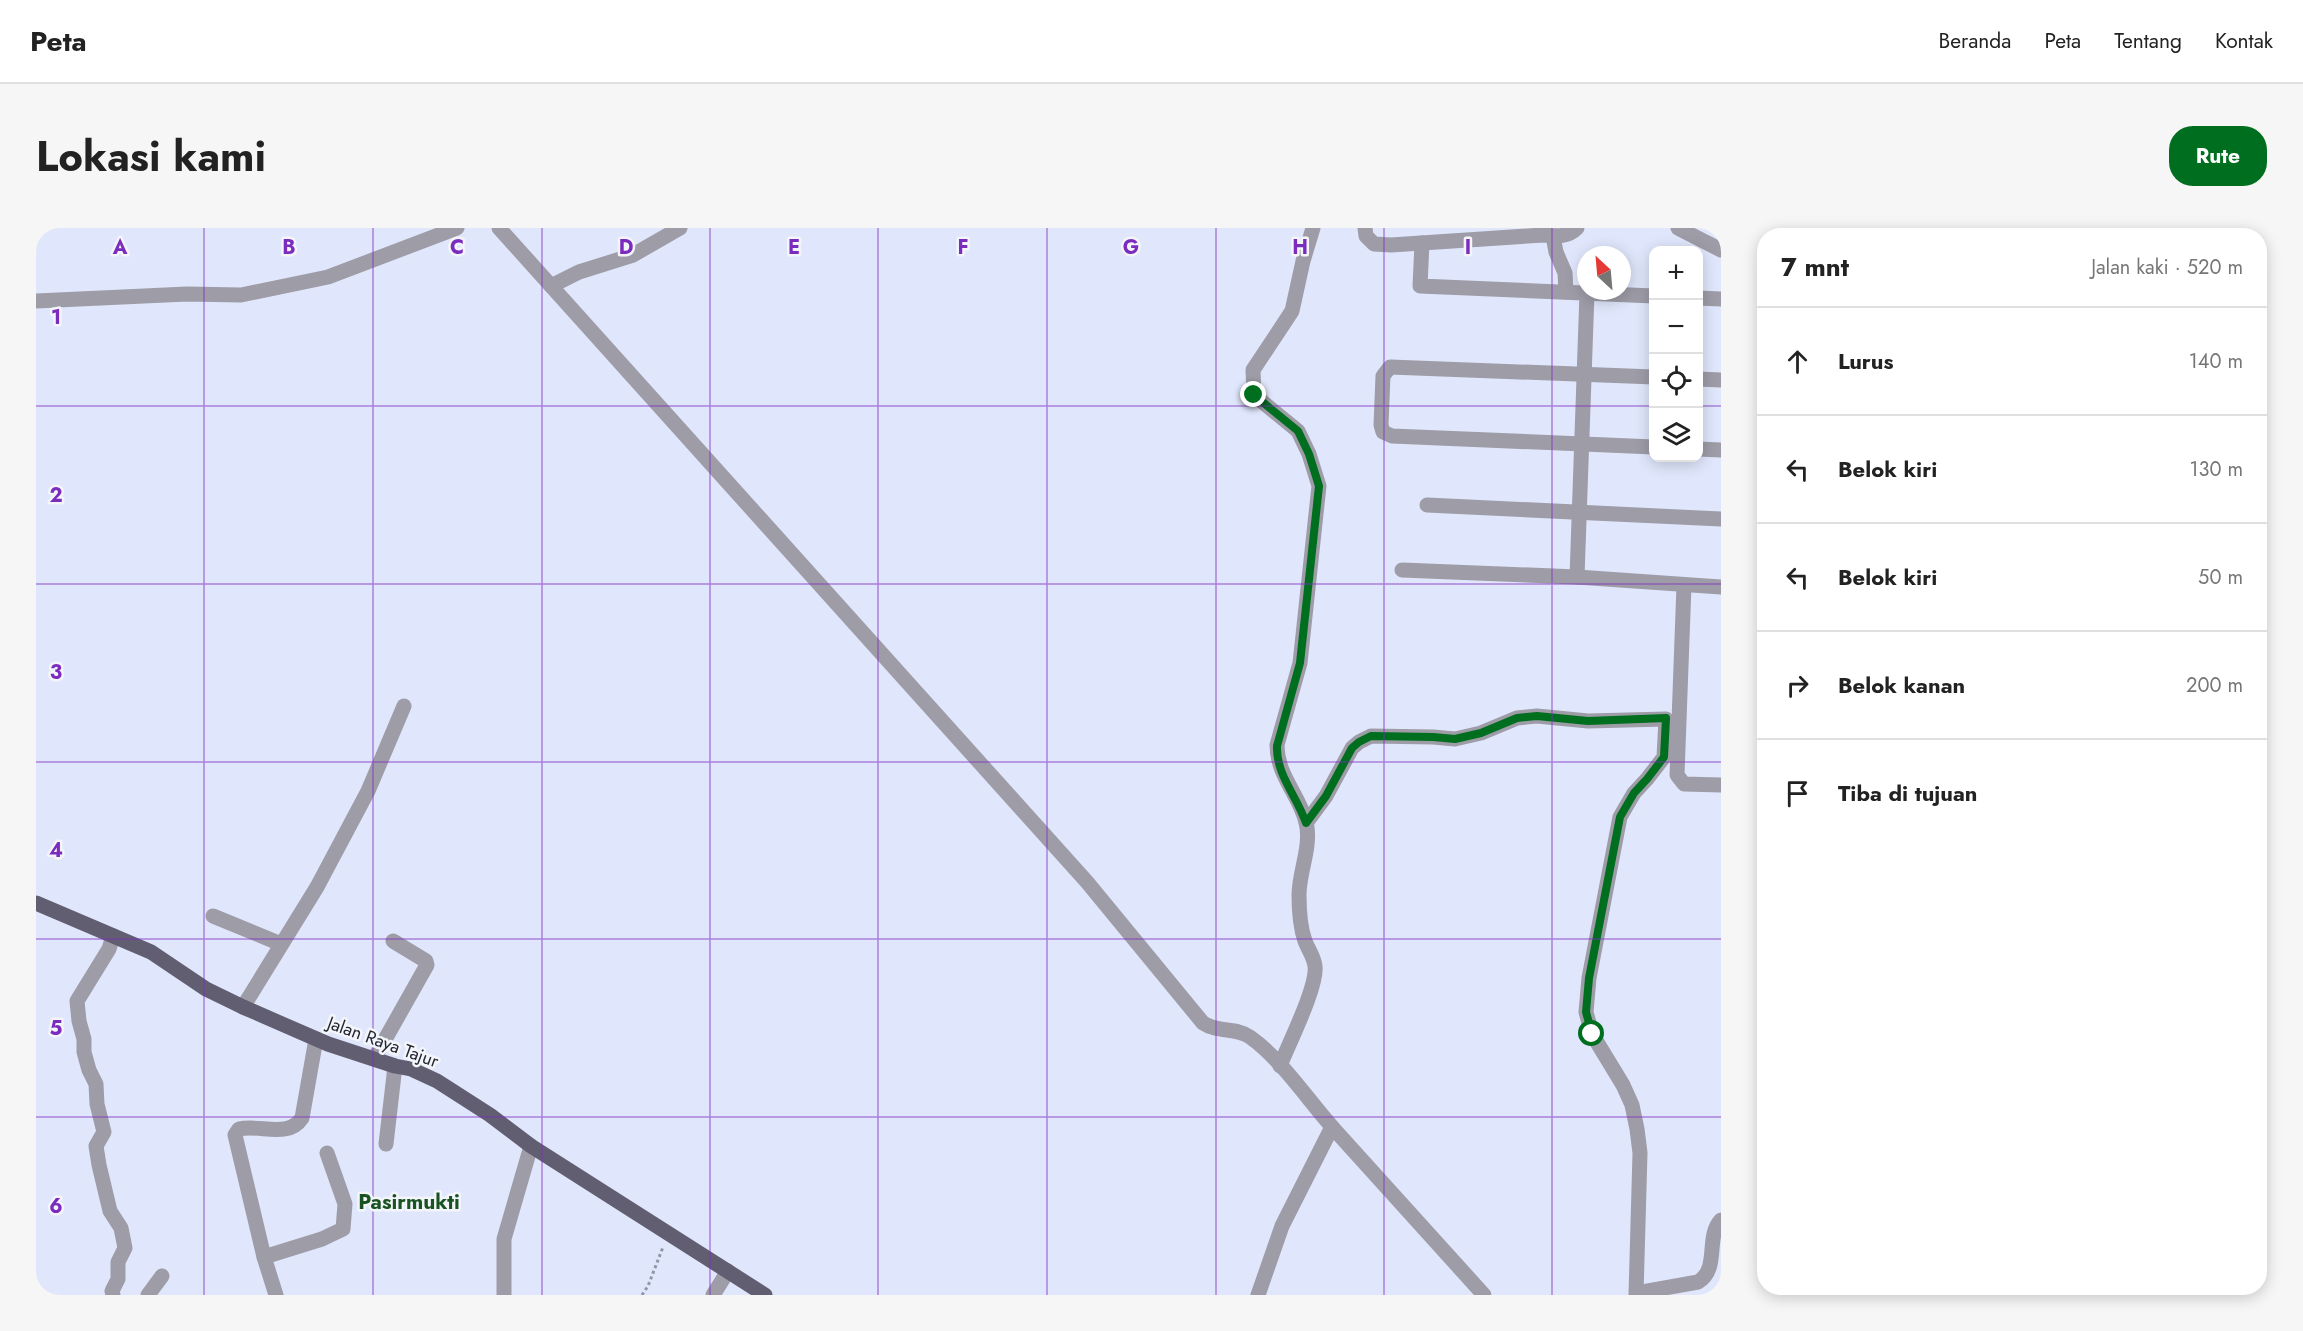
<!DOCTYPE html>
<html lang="id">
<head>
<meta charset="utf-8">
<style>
	:root { --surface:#fff; --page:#f6f6f6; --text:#222; --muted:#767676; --line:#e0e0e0; --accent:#006e1f }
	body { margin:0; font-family:Jost,sans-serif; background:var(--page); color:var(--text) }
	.controls { position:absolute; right:18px; top:18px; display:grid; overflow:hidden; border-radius:12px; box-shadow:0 3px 15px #0003 }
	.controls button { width:54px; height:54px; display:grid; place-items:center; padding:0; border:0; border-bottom:2px solid var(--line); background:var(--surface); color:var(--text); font:30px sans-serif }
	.compass { position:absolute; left:1541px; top:18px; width:54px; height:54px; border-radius:50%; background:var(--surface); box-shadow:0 3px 15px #0003; rotate:334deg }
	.stop { position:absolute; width:18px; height:18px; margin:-14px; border:4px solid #006e1f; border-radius:50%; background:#fff }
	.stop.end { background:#006e1f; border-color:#fff; box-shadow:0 2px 6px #0008 }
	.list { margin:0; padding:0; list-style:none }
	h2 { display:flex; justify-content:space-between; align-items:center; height:78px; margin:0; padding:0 24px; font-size:26px }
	h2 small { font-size:20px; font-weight:400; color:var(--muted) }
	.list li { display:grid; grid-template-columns:39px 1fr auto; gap:18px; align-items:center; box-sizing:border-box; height:108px; padding:0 24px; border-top:2px solid var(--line) }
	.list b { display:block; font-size:22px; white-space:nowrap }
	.list em { font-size:20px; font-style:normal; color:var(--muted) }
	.icon { flex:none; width:33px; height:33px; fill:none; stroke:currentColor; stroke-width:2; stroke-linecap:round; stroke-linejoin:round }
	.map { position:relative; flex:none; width:1685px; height:1067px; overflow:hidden; border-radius:24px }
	header { display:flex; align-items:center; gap:36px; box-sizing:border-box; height:84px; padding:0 30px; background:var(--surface); border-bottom:2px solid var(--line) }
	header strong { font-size:28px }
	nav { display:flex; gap:33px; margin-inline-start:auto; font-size:21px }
	.intro { display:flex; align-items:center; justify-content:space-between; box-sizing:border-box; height:144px; padding:0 36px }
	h1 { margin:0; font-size:42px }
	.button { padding:15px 27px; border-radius:24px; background:var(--accent); color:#fff; font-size:21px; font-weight:700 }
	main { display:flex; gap:36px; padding:0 36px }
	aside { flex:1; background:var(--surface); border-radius:24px; box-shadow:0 3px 15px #0003 }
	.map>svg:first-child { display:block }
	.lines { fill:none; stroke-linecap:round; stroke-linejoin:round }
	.path { stroke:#9196a6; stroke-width:3; stroke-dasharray:3 3; stroke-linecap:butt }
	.minor { stroke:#9e9ca7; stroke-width:15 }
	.major { stroke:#625e71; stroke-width:15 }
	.route { stroke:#006e1f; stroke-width:8 }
	.grid { fill:none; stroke:#7b2cbf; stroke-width:1.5; stroke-opacity:0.55 }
	.labels { text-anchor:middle; stroke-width:5; stroke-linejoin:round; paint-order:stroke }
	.street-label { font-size:18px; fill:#232630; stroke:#f3f5fa }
	.quarter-label { font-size:21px; font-weight:bold; fill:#195322; stroke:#f3f5fa }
	.grid-label { font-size:20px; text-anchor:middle; font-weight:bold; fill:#7b2cbf; stroke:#f3f5fa; stroke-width:5; stroke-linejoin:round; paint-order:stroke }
</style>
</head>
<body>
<header>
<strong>Peta</strong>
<nav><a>Beranda</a><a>Peta</a><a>Tentang</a><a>Kontak</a></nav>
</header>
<div class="intro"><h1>Lokasi kami</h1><a class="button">Rute</a></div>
<main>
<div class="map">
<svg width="1685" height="1067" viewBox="0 0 1685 1067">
	<rect width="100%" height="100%" fill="#e0e7fc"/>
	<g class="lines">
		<polyline class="path" points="606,1067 612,1058 627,1019"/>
		<g class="minor">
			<path d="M463,0L1051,654L1167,795C1182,805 1200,799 1214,809C1244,830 1272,872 1297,900C1347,956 1398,1011 1448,1067"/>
			<path d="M1329,0L1330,8L1338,16L1355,17L1507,7C1520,8 1531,10 1541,0"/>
			<polyline points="1642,0 1685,22"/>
			<polyline points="1517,8 1520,24 1529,45 1530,64"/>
			<polyline points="1386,15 1384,58 1618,68"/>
			<polyline points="515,58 543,44 597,27 644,0"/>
			<polyline points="1662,70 1685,71"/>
			<polyline points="0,73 151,66 205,67 292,49 421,0"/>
			<polyline points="1618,149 1354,139 1347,148 1345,197 1347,204 1356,208 1618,219"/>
			<polyline points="1662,151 1685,152"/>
			<polyline points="1662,221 1685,222"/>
			<polyline points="1391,277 1685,291"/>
			<polyline points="1366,342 1541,349 1685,359"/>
			<polyline points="1541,349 1551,65"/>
			<polyline points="1648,357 1641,547 1648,556 1685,557"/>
			<polyline points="1270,595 1290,568 1316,520 1323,514 1335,508 1397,509 1419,511 1445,505 1481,490 1501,488 1552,493 1630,491 1628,529 1611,551 1598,565 1584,589 1553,750 1550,784 1556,806 1587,857 1596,877 1601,901 1604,925 1600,1067"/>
			<polyline points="177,688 245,716"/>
			<polyline points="207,779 281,659 332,563 368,478"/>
			<polyline points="338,831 391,737 390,733 357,713"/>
			<path d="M1244,838C1252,817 1282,758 1279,738C1278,729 1272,721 1269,713C1264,699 1263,681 1263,667C1263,643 1276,618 1270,594C1263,566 1241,548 1241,517L1264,435L1283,258L1273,226L1262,203L1218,167L1217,142L1256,83L1267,33L1277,0"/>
			<polyline points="350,916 359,838"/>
			<polyline points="228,1029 286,1011 307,1001 309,976 291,925"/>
			<path d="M1601,1065L1662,1054C1684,1041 1669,1009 1685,992"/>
			<polyline points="77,1067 76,1063 82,1051 82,1034 89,1020 85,1000 74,983 63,937 60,918 68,904 61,876 60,856 53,842 48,824 48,811 43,793 41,773 73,721 77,708"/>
			<polyline points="112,1067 126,1048"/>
			<path d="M240,1067L228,1029L199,907L203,901C224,896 252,911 266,890L280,811"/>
			<polyline points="468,1067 468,1011 495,918"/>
			<polyline points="677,1067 692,1043"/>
			<polyline points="1222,1067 1246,998 1296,899"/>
		</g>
		<polyline class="major" points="0,675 115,724 170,761 207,779 292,816 359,838 375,841 401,853 454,887 495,918 729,1067"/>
	</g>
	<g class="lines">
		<path class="route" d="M1218,167L1262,203L1273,226L1283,258L1264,435L1241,518C1240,547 1261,568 1270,595L1290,568L1316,520L1323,514L1335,508L1397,509L1419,511L1445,505L1481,490L1501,488L1552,493L1630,490L1628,529L1611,551L1598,565L1584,589L1553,750L1550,784L1556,806"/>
	</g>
	<path class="grid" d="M168,0V1067M337,0V1067M506,0V1067M674,0V1067M842,0V1067M1011,0V1067M1180,0V1067M1348,0V1067M1516,0V1067M0,178H1618M1662,178H1685M0,356H1685M0,534H1685M0,711H1685M0,889H1685"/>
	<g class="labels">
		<g class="street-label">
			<text transform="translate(347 814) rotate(20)" y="6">Jalan Raya Tajur</text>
		</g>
		<g class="quarter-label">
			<text x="373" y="981">Pasirmukti</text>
		</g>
	</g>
	<g class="grid-label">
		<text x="84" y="26">A</text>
		<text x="253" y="26">B</text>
		<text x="421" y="26">C</text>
		<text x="590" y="26">D</text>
		<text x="758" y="26">E</text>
		<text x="927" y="26">F</text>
		<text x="1095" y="26">G</text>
		<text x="1264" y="26">H</text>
		<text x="1432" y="26">I</text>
		<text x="20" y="96">1</text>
		<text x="20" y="274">2</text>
		<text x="20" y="451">3</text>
		<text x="20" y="629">4</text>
		<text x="20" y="807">5</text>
		<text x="20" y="985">6</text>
	</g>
</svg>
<div class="controls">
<button>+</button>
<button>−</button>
<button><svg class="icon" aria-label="locate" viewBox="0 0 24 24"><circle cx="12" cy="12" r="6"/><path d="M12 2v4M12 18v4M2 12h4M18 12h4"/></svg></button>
<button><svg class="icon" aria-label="layers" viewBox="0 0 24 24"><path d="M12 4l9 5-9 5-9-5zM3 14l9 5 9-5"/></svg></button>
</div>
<svg class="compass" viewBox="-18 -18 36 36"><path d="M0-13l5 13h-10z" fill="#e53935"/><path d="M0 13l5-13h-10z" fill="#767676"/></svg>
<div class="stop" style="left:1556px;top:806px"></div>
<div class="stop end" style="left:1218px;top:167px"></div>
</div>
<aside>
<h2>7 mnt<small>Jalan kaki · 520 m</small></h2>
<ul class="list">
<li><svg class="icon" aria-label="ahead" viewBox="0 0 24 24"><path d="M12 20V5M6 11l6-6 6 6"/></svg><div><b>Lurus</b></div><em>140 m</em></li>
<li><svg class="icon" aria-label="left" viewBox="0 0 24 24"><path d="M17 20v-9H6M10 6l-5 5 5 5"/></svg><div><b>Belok kiri</b></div><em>130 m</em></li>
<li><svg class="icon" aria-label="left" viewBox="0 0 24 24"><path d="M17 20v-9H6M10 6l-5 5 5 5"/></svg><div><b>Belok kiri</b></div><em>50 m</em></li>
<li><svg class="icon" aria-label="right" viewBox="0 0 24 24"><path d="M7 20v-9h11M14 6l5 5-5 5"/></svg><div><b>Belok kanan</b></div><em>200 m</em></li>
<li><svg class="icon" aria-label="arrive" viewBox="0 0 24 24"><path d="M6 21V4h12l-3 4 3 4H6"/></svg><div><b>Tiba di tujuan</b></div></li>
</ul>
</aside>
</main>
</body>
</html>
